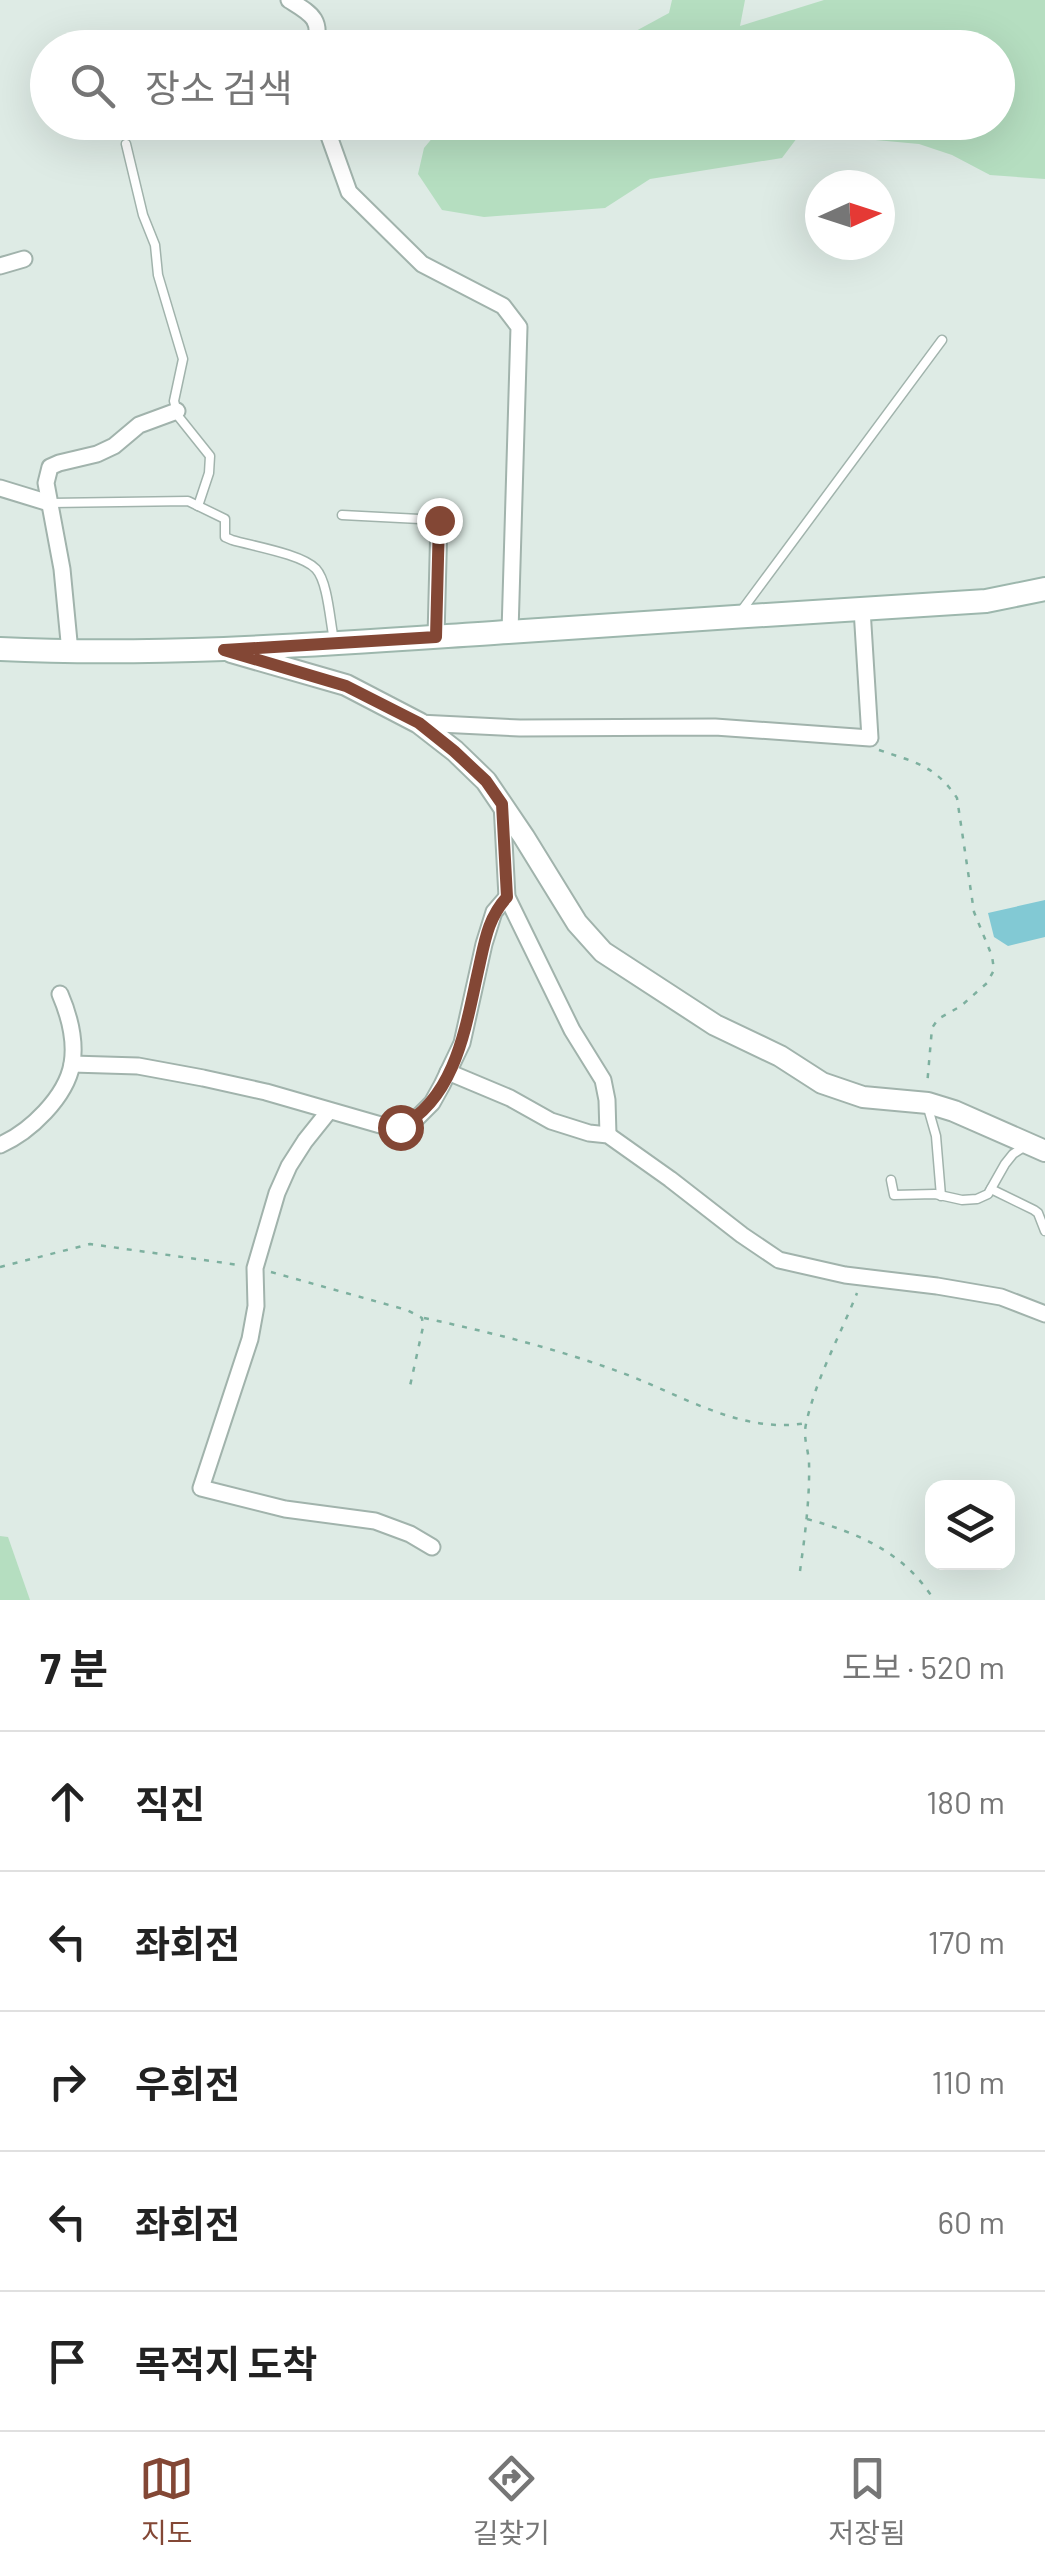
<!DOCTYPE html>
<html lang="ko">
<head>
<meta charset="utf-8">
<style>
	:root { --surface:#fff; --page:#f6f6f6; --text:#222; --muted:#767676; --line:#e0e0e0; --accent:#834735 }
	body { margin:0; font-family:Barlow,"Noto Sans KR",sans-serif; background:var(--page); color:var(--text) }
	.controls { position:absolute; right:30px; bottom:30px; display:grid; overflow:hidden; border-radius:20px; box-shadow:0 10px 40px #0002 }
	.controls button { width:90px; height:90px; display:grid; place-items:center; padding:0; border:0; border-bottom:2px solid var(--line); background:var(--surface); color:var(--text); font:50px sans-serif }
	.compass { position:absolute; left:805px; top:170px; width:90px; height:90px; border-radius:50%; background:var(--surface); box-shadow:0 10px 40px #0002; rotate:87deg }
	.stop { position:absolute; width:30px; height:30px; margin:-22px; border:8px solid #834735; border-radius:50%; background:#fff }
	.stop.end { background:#834735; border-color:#fff; box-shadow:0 2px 10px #0008 }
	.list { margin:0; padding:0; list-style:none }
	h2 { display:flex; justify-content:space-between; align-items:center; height:130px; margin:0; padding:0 40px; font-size:42px }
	h2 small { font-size:32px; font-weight:400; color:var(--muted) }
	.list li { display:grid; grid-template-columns:65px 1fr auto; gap:30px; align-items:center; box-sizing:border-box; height:140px; padding:0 40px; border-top:2px solid var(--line) }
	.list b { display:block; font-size:38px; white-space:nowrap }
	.list em { font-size:32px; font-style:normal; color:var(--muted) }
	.icon { flex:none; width:55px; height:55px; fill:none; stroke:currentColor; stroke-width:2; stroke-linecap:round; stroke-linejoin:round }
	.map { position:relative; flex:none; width:1045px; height:1600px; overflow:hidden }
	.search { position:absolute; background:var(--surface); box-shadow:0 10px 40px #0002; left:30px; right:30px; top:30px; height:110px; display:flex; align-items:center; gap:25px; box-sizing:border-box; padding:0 35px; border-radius:55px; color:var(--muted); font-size:38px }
	.sheet { height:830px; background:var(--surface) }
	nav { display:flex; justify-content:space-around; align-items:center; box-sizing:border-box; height:140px; border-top:2px solid var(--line); background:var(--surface); font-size:28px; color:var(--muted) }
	nav a { display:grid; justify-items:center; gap:5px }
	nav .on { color:var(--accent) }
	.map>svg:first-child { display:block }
	.green { fill:#b5dec0 }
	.water { fill:#82c9d4 }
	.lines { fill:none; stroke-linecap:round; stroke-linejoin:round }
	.service-casing { stroke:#a1b3ac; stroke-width:11 }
	.minor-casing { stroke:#a1b3ac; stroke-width:19 }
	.tertiary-casing { stroke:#a1b3ac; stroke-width:24 }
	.secondary-casing { stroke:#9db7ad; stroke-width:26 }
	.path { stroke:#7db09f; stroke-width:2.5; stroke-dasharray:5 8; stroke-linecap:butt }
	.service { stroke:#fff; stroke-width:8 }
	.minor { stroke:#fff; stroke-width:15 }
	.tertiary { stroke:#fff; stroke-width:20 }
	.secondary { stroke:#fff; stroke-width:22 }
	.route { stroke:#834735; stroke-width:12 }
</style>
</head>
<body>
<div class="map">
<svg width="1045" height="1600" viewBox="0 0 1045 1600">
	<rect width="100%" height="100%" fill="#deebe5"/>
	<g class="green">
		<polygon points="672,0 745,0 740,26 824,0 1045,0 1045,179 990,175 952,155 919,144 832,136 806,126 782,158 650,179 605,208 484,217 442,210 418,174 424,148 439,130 435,123 998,122 998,48 517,47 530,43 634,32 669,13"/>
		<polygon points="0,1536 8,1537 30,1600 0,1600"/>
	</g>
	<polygon class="water" points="1045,900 1045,937 1008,946 994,937 988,913"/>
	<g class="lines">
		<g class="service-casing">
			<g id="service">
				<polyline points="126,144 143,215 155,245 158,275 183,359 174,401 178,416 210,456 209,473 198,506"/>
				<path d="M51,503L188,501L225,519V537L232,540C252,546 302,554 316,569C328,582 330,622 334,640"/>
				<polyline points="342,515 439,520"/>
				<polyline points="742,610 942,340"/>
				<polyline points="928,1108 936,1136 941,1196"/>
				<polyline points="891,1180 894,1195 935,1194 962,1200 977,1199 988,1194 1005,1164 1013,1154 1027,1145"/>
				<polyline points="991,1189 1034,1210 1038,1213 1045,1231"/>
			</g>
		</g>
		<g class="minor-casing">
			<g id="minor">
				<path d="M289,0C310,13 324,19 314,48"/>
				<polyline points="324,122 349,192 422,264 503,306 519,327 510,632"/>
				<polyline points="0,266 24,259"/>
				<polyline points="0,488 49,503"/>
				<polyline points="436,637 439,520"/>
				<polyline points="70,652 62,569 46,483 50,467 59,463 97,454 114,446 139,425 177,411"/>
				<polyline points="419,723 520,728 715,727 870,738 862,609"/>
				<polyline points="502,804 507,897 572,1030 603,1080 607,1100 608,1135"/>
				<polyline points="72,1064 138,1066 203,1078 266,1092 384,1126 399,1127 417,1118 432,1103 442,1085 462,1043 484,944 494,912 507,897"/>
				<polyline points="448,1072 510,1098 551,1121 589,1133 608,1135 670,1179 742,1235 779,1260 845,1275 937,1286 1001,1297 1045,1314"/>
				<polyline points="329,1111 305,1141 289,1166 277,1193 255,1268 256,1306 250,1339 201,1488 285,1509 375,1521 410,1534 432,1547"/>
				<path d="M0,1145C30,1132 66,1097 72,1064C76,1040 69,1015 60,994"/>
			</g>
		</g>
		<g class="tertiary-casing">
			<polyline id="tertiary" points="231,652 346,685 419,723 455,751 486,781 524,837 577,923 603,952 715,1025 780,1056 822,1083 863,1097 928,1103 954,1111 1045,1151"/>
		</g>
		<g class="secondary-casing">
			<path id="secondary" d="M0,649C170,657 339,643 508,632C667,621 827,611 986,601L1045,589"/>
		</g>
		<g class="path">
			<path d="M879,750C914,762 935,765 957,798L974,912L992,956L994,970L987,983L961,1006L938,1019L932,1028L927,1086"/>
			<polyline points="0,1267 90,1244 239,1265"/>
			<polyline points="271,1272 407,1310 422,1318 423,1327 410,1386"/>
			<path d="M424,1318C489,1332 554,1348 617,1371C677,1392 740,1435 806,1423"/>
			<path d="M807,1519C859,1533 905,1553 934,1600"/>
			<path d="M800,1571C805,1535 810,1498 809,1462C808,1448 803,1438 806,1424C816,1378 840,1336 857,1293"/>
		</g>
		<use href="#service" class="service"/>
		<use href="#minor" class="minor"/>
		<use href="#tertiary" class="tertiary"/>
		<use href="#secondary" class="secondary"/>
	</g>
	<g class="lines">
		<path class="route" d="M400,1127C457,1097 466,1024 479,967C485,940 488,918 507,897L502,804L486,781L454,751L419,723L346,686L224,650L436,637L439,520"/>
	</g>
</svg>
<div class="controls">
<button><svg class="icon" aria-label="layers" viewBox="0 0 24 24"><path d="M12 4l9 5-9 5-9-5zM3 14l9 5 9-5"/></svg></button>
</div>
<svg class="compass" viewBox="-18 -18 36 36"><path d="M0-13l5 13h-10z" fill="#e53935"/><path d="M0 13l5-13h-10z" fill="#767676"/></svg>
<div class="stop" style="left:400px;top:1127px"></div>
<div class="stop end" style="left:439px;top:520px"></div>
<div class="search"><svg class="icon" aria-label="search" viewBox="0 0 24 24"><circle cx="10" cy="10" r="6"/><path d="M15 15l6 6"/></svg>장소 검색</div>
</div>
<section class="sheet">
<h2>7 분<small>도보 · 520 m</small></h2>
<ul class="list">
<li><svg class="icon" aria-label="ahead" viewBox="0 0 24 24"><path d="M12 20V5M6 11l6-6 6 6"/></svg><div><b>직진</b></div><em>180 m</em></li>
<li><svg class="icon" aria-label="left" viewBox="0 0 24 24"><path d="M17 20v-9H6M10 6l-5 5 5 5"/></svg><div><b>좌회전</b></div><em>170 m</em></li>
<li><svg class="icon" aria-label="right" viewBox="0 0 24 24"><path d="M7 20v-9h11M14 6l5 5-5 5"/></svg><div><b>우회전</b></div><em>110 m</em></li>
<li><svg class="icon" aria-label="left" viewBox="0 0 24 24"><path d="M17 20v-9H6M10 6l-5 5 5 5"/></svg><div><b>좌회전</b></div><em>60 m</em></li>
<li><svg class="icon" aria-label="arrive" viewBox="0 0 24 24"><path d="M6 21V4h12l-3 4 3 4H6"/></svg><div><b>목적지 도착</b></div></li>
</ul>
</section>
<nav>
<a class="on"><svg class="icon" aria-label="map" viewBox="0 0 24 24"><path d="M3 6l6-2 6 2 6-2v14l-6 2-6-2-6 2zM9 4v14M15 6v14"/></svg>지도</a>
<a><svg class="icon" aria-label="directions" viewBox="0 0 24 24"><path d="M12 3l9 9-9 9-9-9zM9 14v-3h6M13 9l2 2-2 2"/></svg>길찾기</a>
<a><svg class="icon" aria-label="saved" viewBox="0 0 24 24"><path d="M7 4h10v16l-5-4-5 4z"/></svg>저장됨</a>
</nav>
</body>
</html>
